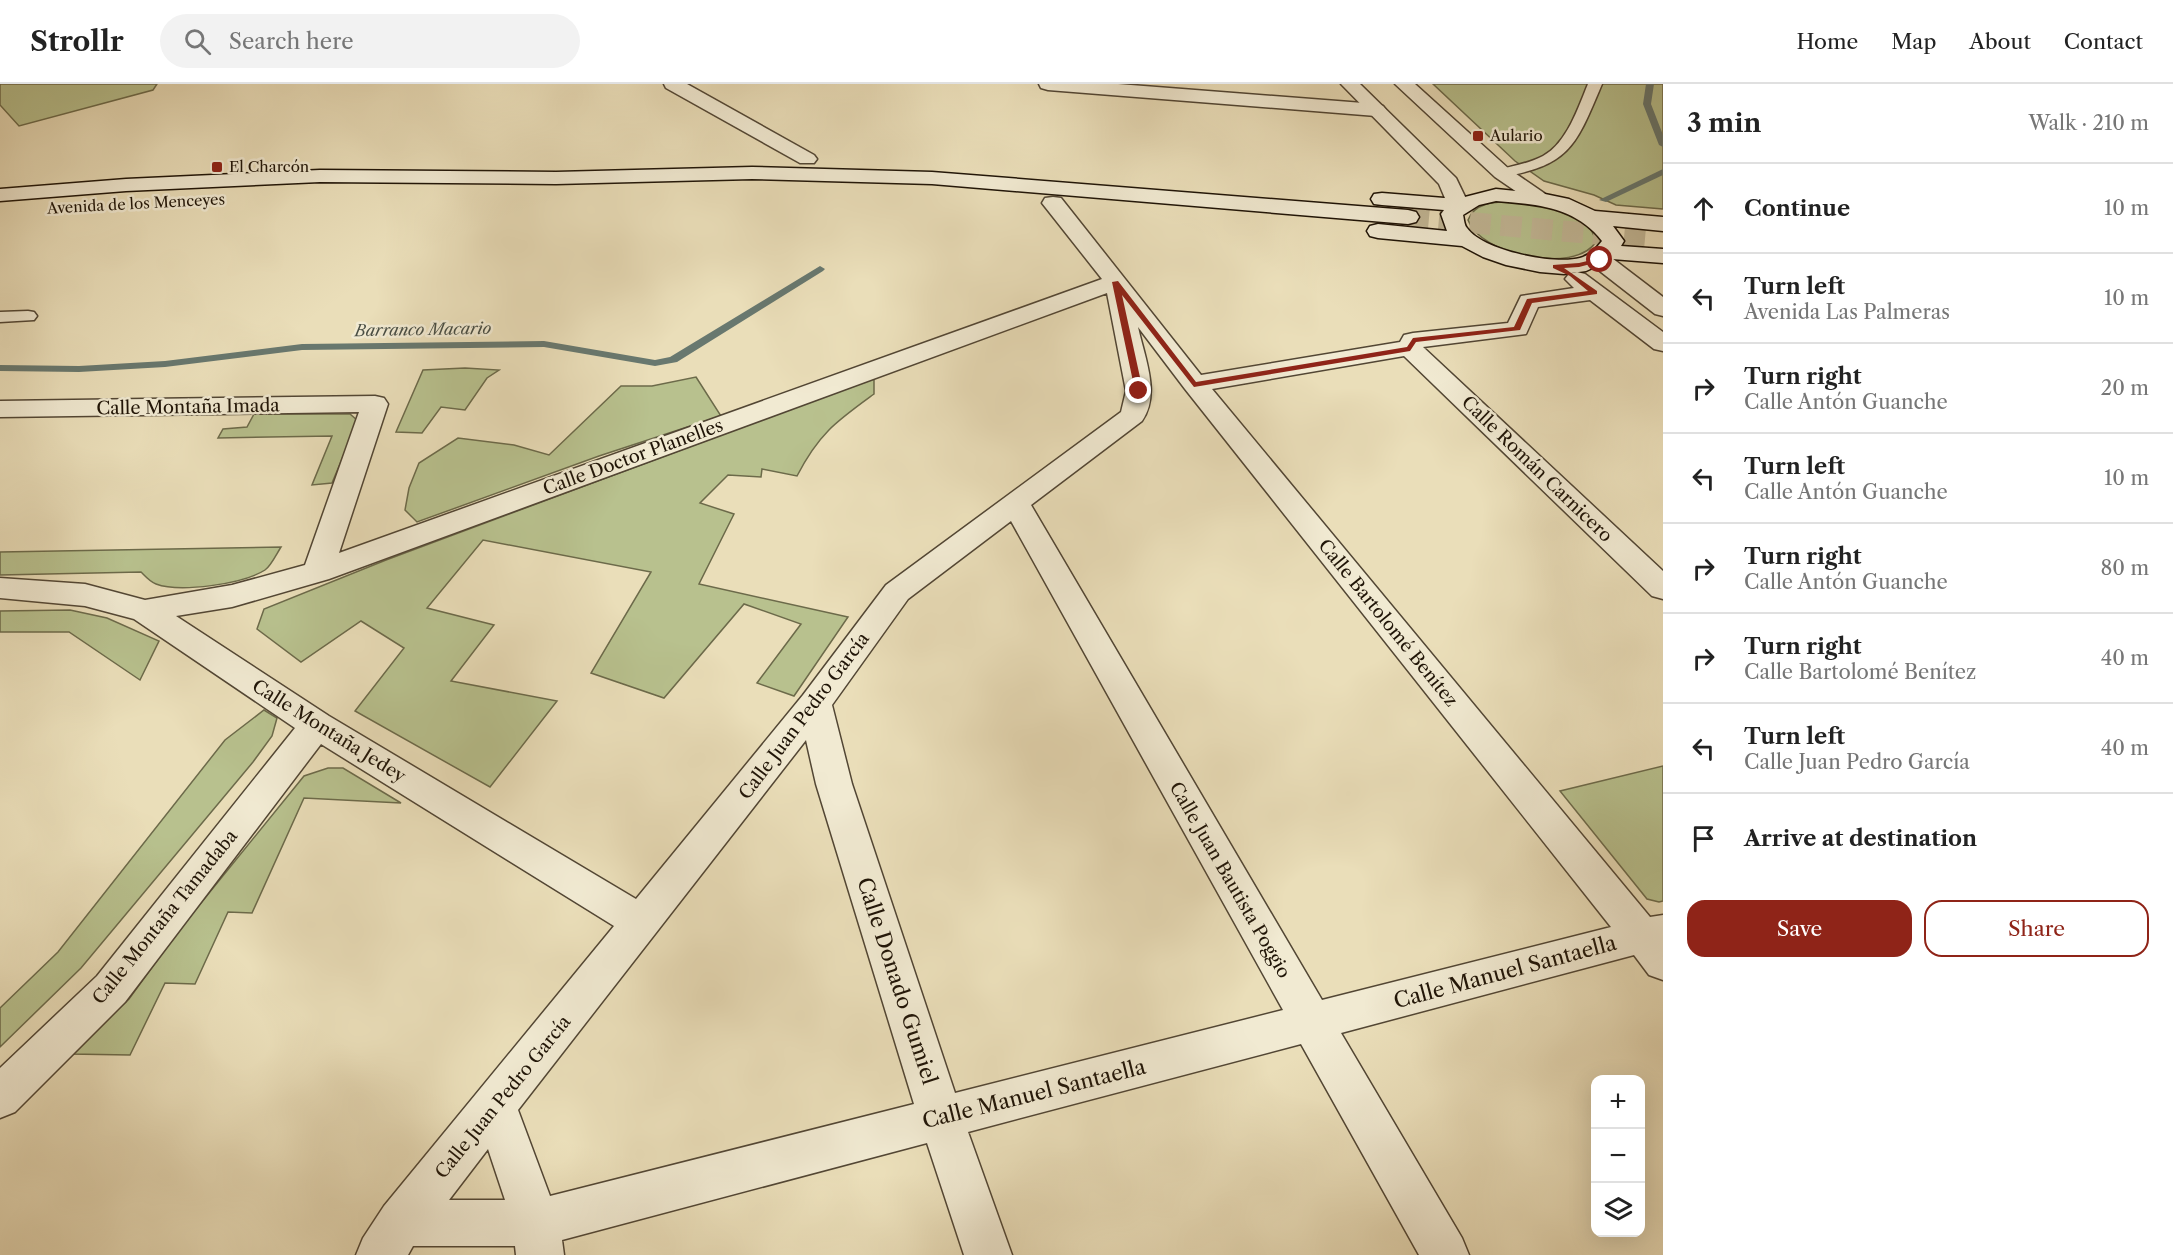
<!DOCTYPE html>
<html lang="en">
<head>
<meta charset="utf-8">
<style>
	:root { --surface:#fff; --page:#f2f2f2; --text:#222; --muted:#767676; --line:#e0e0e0; --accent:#8f2418 }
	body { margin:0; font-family:"Libre Caslon Text",serif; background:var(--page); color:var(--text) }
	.controls { position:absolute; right:18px; bottom:18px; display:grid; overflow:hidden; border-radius:12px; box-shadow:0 6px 24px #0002 }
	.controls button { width:54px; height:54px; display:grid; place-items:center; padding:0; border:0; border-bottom:2px solid var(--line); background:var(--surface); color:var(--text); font:30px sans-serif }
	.stop { position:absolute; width:18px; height:18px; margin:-14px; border:4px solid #8f2418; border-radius:50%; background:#fff }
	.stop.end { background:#8f2418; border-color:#fff; box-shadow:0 2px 6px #0008 }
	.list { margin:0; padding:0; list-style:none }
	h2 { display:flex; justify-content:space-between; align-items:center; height:78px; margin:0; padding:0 24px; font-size:26px }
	h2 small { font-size:20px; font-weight:400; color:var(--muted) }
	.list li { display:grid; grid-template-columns:39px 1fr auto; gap:18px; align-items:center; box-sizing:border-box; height:90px; padding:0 24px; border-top:2px solid var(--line) }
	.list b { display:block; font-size:22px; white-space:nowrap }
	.list p { margin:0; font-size:20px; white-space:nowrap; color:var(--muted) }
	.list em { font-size:20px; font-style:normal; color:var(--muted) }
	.actions { display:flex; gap:12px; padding:18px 24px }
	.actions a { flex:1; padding:14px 0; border:2px solid var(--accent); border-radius:18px; text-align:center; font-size:21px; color:var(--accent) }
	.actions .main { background:var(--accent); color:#fff }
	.icon { flex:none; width:33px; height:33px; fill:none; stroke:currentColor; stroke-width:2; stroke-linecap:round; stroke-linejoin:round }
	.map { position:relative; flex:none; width:1663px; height:1171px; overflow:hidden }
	header { display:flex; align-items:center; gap:36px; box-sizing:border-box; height:84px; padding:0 30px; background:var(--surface); border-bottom:2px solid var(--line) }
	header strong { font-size:28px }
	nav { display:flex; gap:33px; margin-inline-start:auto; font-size:21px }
	.search { width:420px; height:54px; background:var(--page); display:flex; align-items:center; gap:15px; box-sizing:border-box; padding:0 21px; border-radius:33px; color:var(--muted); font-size:22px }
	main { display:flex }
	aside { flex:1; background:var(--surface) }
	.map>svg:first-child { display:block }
	.green { fill:#b8c18e; stroke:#6c6a4a; stroke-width:1.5 }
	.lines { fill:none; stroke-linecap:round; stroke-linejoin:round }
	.stream { fill:#68786f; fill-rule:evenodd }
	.secondary-tunnel { stroke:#c1b695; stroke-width:21; stroke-dasharray:21 10; stroke-linecap:butt }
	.service-casing { stroke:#524634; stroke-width:3 }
	.minor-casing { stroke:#524634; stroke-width:3 }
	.tertiary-casing { stroke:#524634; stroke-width:3 }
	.secondary-casing { stroke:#1f1407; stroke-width:3 }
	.service { fill:#f1ead2; fill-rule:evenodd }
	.minor { fill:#f1ead2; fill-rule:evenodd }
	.tertiary { fill:#f1ead2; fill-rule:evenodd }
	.secondary { fill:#f1ead2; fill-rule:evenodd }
	.route { fill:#8f2418 }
	.poi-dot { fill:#8f2418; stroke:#f1ead2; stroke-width:2 }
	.labels { text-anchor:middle; stroke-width:5; stroke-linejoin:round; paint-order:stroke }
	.far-poi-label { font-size:15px; fill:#1f1407; stroke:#f1ead2; text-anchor:start }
	.far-street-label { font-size:15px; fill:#1f1407; stroke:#f1ead2 }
	.far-water-label { font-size:16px; font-style:italic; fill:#494e44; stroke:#f1ead2 }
	.street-label { font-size:18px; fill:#1f1407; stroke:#f1ead2 }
	.near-street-label { font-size:21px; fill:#1f1407; stroke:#f1ead2 }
</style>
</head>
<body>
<header>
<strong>Strollr</strong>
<div class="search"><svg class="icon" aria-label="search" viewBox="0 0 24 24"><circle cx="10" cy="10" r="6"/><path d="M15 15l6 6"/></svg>Search here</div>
<nav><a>Home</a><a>Map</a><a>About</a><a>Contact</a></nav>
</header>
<main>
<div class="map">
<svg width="1663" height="1171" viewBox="0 0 1663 1171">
	<rect width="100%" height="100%" fill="#eadeb9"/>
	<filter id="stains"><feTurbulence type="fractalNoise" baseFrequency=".00333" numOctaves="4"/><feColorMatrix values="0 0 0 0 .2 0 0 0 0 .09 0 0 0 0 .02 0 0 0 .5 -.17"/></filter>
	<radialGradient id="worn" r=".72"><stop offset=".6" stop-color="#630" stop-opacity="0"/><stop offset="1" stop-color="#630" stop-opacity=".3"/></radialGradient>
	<g class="green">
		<polygon points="0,0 157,0 153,6 19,42 0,21"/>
		<polygon points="1433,0 1663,0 1663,125 1616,121 1594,111 1544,97 1515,77"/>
		<path d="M1516,117C1542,122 1589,125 1596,158C1574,191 1480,171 1468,136C1475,117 1498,118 1516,117Z"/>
		<polygon points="465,284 499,286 487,294 465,326 441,323 422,349 396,348 423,286"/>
		<polygon points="696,293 721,332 599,372 417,438 405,426 409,404 419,379 458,354 514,361 549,371 621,302 652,302"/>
		<path d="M874,294V310C837,337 819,349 797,392L762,385L761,393L728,391L700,419L734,430L699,500L848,533L794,612L757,599L801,540L744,520L664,614L591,589L651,488L483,456L427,524L494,541L451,597L557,617L490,703L355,627L404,564L361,537L301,578L257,545L264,525L386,476Z"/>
		<polygon points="254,330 350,330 358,337 332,399 312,401 332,352 218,354 223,345 247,343"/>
		<path d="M281,463C277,469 271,482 265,486C243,500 180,509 156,500C150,498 145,492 141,488L0,491V468Z"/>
		<polygon points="70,526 107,534 159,557 140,596 69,548 0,548 0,527"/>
		<polygon points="264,626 277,634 272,652 253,678 81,884 0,963 0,924 58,868 225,656"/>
		<polygon points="1663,682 1663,817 1659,818 1647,815 1560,707"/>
		<polygon points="328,684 343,684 401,719 304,714 252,829 228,828 195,900 165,899 130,971 70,970 129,915 179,846 304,692"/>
	</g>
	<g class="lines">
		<g class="stream">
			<polygon points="1646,0 1654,0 1651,20 1663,51 1663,63 1659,61 1643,20"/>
			<polygon points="1663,85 1663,91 1606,118 1599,116"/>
			<polygon points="820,182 825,185 823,187 677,278 655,282 544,263 302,266 165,283 79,288 0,287 0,281 79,282 165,277 302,260 544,257 655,276 670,273"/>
		</g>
		<polyline class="secondary-tunnel" points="1408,133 1652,155"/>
		<g class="service-casing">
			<g id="service">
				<path d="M1588,0H1602C1576,61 1571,81 1502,93L1497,92L1495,89L1497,86C1512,82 1528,80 1543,72C1567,59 1578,24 1588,0Z"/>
				<polygon points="28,227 34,228 37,232 34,236 0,238 0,228"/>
			</g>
		</g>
		<g class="minor-casing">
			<g id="minor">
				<polygon points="664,0 687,0 814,71 817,75 814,79 800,79 666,4"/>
				<polygon points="1039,0 1118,0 1376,20 1383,22 1386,26 1383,30 1376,32 1048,6 1041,4"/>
				<path d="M1053,113L1061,114L1201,291L1400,258L1404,251L1413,249L1508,239L1521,212L1574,204L1565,195L1569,190L1577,188L1585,190L1663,248V267L1654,265L1590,216L1538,223L1526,250L1423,263L1663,487V515L1652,512L1404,272L1212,305L1650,833L1663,831V896L1649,891L1634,871L1341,949L1462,1154L1469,1171H1419L1301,960L968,1048L1012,1171H964L927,1059L562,1156L564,1171H516L515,1162H413L408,1171H356L363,1154L384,1122L614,842L321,660L125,918L15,1028L0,1034V984L97,892L295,644L134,535L85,522L0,514V494L85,500L145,516L232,501L305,481L359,328L0,333V317L375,312L384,314L388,320L339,469L1102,195L1042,119L1045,114ZM1107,209L1126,307L1121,328L886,501L803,611L636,815L329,632L176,532L232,523L329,495ZM1138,243L1185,305L1611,843L1322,916L1031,421L1142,337C1161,310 1144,272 1138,243ZM1011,437L1283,926L955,1009L852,700L832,621L908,515ZM806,656L816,700L914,1020L550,1112L518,1026ZM488,1065L505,1116H449Z"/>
				<polygon points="1600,169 1608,171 1663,213 1663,232 1655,230 1592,181 1589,176 1592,171"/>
			</g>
		</g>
		<g class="tertiary-casing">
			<g id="tertiary">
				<polygon points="1341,0 1360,0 1456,94 1469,121 1466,126 1458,127 1450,126 1439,100"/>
				<polygon points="1395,0 1415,0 1509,85 1544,109 1548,113 1544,117 1537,119 1530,117 1495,93"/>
			</g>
		</g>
		<g class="secondary-casing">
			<g id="secondary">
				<polygon points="752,83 932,88 1408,126 1416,128 1419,133 1416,138 1408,140 932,100 752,95 556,100 320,98 126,107 0,117 0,105 126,95 320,86 556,88"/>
				<path d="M1496,105L1545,110L1569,115L1595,127L1663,133V147L1613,142L1624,157L1621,162L1663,165V179L1612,175L1586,187L1564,190L1540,188L1506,181L1483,173L1462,162L1378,154L1370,152L1367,147L1370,142L1378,140L1447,147L1441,130L1444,126L1382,121L1374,120L1371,115L1374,110L1382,109L1457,115ZM1496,117C1536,120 1576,123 1602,157C1596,165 1590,171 1580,174C1555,181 1483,167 1467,144C1464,141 1464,134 1463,131L1479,121Z"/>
			</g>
		</g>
		<use href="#service" class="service"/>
		<use href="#minor" class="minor"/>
		<use href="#tertiary" class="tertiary"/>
		<use href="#secondary" class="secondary"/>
	</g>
	<polygon class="route" points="1600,174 1602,177 1579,183 1564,184 1597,207 1597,210 1532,219 1520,246 1416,258 1410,267 1194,303 1122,211 1143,307 1139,309 1135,307 1112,198 1118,197 1196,298 1407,263 1413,254 1514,243 1527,215 1588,207 1570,192 1553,184 1553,181 1579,179"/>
	<g class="poi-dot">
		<rect x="1472" y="46" width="12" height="12" rx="3"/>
		<rect x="211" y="77" width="12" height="12" rx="3"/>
	</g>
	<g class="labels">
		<g class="far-poi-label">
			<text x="1490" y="57">Aulario</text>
			<text x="229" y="88">El Charcón</text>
		</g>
		<g class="far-street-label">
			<text transform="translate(136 120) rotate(-3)" y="5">Avenida de los Menceyes</text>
		</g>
		<g class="far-water-label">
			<text transform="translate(423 245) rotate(-1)" y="6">Barranco Macario</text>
		</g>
		<g class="street-label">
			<text transform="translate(188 323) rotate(-1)" y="6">Calle Montaña Imada</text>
			<text transform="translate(633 373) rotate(-20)" y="6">Calle Doctor Planelles</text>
			<text transform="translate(1537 385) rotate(44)" y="6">Calle Román Carnicero</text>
			<text transform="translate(1388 539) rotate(51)" y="6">Calle Bartolomé Benítez</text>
			<text transform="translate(804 632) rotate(-53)" y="6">Calle Juan Pedro García</text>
			<text transform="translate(329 647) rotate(32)" y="6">Calle Montaña Jedey</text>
			<text transform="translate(1230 796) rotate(60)" y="6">Calle Juan Bautista Poggio</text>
			<text transform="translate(165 833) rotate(-51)" y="6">Calle Montaña Tamadaba</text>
			<text transform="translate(503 1013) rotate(-51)" y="6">Calle Juan Pedro García</text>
		</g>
		<g class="near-street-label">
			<text transform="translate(1505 888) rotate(-15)" y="7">Calle Manuel Santaella</text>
			<text transform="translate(897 897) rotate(72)" y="7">Calle Donado Gumiel</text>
			<text transform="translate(1034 1010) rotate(-14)" y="7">Calle Manuel Santaella</text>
		</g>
	</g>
	<rect width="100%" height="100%" filter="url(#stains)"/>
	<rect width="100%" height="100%" fill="url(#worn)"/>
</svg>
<div class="controls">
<button>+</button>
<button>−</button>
<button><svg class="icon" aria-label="layers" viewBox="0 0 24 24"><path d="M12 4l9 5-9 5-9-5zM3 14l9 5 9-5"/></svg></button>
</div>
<div class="stop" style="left:1600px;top:176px"></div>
<div class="stop end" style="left:1139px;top:307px"></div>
</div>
<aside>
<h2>3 min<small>Walk · 210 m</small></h2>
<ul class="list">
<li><svg class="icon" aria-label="ahead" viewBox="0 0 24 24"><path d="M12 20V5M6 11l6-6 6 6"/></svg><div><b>Continue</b></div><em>10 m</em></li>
<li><svg class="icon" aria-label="left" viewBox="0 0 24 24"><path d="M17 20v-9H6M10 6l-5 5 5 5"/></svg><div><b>Turn left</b><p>Avenida Las Palmeras</p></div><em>10 m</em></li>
<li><svg class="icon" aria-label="right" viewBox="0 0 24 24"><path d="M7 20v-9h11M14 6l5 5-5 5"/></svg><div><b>Turn right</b><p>Calle Antón Guanche</p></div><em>20 m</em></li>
<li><svg class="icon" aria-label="left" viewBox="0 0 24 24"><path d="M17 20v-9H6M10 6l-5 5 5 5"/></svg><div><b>Turn left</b><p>Calle Antón Guanche</p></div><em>10 m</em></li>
<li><svg class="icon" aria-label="right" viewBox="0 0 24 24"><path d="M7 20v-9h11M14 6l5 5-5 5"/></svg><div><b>Turn right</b><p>Calle Antón Guanche</p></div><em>80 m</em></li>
<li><svg class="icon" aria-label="right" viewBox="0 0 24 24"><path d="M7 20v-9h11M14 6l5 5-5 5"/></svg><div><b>Turn right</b><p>Calle Bartolomé Benítez</p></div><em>40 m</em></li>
<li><svg class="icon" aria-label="left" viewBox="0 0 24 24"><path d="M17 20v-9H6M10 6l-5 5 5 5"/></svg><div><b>Turn left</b><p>Calle Juan Pedro García</p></div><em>40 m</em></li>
<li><svg class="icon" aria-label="arrive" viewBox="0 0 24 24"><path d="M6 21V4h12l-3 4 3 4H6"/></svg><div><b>Arrive at destination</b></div></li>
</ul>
<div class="actions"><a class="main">Save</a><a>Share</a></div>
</aside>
</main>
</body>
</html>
